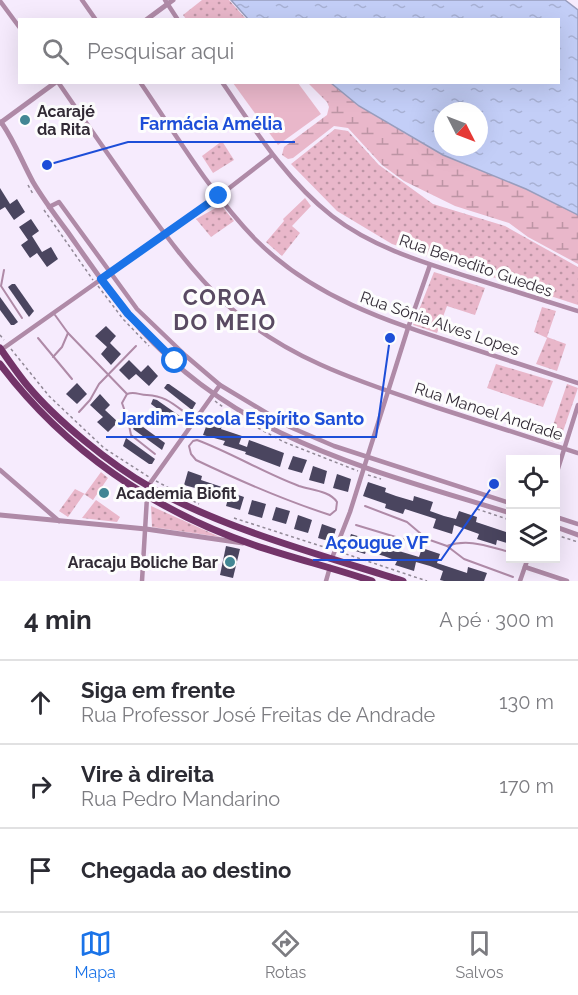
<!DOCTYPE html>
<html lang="pt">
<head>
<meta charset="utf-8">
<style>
	:root { --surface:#fff; --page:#f7f7f7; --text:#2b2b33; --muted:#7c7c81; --line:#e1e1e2; --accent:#1a73e8 }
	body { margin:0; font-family:Raleway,sans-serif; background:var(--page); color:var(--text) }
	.controls { position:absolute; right:18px; bottom:18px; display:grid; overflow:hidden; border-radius:0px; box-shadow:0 6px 24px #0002 }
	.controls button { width:54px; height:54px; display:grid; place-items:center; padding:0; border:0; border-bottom:2px solid var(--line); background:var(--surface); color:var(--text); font:30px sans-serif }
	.compass { position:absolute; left:434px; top:102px; width:54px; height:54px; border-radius:50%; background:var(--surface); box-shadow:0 6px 24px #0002; rotate:132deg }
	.stop { position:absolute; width:18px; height:18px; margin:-14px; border:4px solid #1a73e8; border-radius:50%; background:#fff }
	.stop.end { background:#1a73e8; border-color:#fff; box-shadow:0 2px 6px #0008 }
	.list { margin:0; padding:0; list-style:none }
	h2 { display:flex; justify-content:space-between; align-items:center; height:78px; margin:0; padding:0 24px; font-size:26px }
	h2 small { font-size:20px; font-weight:400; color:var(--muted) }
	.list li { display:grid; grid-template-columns:39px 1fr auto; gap:18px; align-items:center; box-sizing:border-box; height:84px; padding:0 24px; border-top:2px solid var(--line) }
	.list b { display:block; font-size:22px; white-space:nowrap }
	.list p { margin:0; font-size:20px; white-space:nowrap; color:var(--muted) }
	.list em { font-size:20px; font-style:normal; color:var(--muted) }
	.icon { flex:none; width:33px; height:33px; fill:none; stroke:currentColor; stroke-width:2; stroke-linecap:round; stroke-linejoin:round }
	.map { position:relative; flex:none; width:578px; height:581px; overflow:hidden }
	.search { position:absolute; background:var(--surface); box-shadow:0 6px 24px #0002; left:18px; right:18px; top:18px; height:66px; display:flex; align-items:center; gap:15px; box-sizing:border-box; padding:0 21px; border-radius:0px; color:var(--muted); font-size:22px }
	.sheet { height:330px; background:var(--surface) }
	nav { display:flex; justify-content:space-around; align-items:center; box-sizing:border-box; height:84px; border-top:2px solid var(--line); background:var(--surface); font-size:16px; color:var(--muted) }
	nav a { display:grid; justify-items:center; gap:3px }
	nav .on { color:var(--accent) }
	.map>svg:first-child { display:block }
	.grass { fill:url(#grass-dots) }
	.wetland { fill:url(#wetland-marsh) }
	.park { fill:#e9b7ca }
	.water { fill:url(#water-ripples); stroke:#989dbd; stroke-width:1.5; fill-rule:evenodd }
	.building { fill:#4a455f }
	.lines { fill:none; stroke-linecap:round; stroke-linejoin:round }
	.path { stroke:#918896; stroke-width:1.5; stroke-dasharray:3 3; stroke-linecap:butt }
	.service { stroke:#af8aa7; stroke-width:2 }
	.minor { stroke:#af8aa7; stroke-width:4.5 }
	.tertiary { stroke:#af8aa7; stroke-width:5 }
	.primary { stroke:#733469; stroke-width:7 }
	.route { stroke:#1a73e8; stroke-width:8 }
	.poi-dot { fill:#428694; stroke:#fdfdfd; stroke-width:2 }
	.labels { text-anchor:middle; stroke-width:6; stroke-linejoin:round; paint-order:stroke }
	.poi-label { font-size:16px; font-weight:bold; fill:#322b36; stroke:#fdfdfd; text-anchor:start }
	.street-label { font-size:16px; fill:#322b36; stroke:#fdfdfd }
	.district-label { font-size:22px; font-weight:bold; letter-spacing:1.5px; fill:#594a62; stroke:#fdfdfd }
	.leader { fill:none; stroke:#1d4ed8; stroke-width:2 }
	.callout-dot { fill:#1d4ed8; stroke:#fdfdfd; stroke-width:2 }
	.callout-label { font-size:18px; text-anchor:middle; font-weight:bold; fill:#1d4ed8; stroke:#fdfdfd; stroke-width:6; stroke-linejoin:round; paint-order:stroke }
</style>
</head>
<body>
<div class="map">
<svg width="578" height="581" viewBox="0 0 578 581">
	<defs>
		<pattern id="grass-dots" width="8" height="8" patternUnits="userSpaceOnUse" patternTransform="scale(1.5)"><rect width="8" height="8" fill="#e9b7ca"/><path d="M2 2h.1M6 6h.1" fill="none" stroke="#bd95a5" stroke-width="1.8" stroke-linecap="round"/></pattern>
		<pattern id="wetland-marsh" width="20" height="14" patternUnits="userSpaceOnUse" patternTransform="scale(1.5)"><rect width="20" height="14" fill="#e9b7ca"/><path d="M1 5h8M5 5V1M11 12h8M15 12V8" fill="none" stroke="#bd95a5"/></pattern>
		<pattern id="water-ripples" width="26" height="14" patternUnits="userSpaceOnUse" patternTransform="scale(1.5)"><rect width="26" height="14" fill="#c3cef7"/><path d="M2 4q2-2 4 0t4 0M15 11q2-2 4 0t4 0" fill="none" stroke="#a8b1d4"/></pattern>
	</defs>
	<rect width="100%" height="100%" fill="#f6ebfd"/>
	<g class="grass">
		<polygon points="202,0 229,0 246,19 186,19 183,15"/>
		<polygon points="335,129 348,131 379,165 433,204 505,226 578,267 578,305 392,244 337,211 291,164"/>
		<polygon points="222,141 234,160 213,173 202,156"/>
		<polygon points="305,198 311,206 292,226 300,233 282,256 266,242 284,221 283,219"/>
		<polygon points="221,205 234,221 211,237 196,219"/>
		<polygon points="434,272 485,288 475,315 447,306 437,333 413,325"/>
		<polygon points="542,307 556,311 547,337 566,344 557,371 536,364 547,338 534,332"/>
		<polygon points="496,364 553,381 543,407 487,388"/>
		<polygon points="567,384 578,388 559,443 548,440"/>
		<polygon points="101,472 108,478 93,500 84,494 68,517 59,511 75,489 85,494"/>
		<polygon points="96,500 120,517 117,522 82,518"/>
		<polygon points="151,506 220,537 152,527"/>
	</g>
	<polygon class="wetland" points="308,83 331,83 359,106 578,215 578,264 528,237 509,223 455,206 404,181 382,165 348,128 334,126 293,158 288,159 282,155 284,147 327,115 329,107 327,102"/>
	<polygon class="park" points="233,83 298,83 321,114 278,145"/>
	<path class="water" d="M231,0H565L578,10V215L526,189L443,155L359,106L331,83L558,82V20L248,19ZM443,111H479V147H443Z"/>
	<g class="building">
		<polygon points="0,188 10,204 17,199 25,212 14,220 5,207 0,210"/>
		<polygon points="31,219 39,231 32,236 42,252 51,247 58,259 47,267 37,253 30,258 21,245 28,240 19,227"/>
		<polygon points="12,284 15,284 34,311 29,317 8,287"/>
		<polygon points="0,297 18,322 14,325 11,325 0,310"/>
		<polygon points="106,326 116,336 110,343 121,354 111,365 101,354 107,347 95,336"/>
		<polygon points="129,360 141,372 148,365 158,376 149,386 136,374 129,380 119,370"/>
		<polygon points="77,383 87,394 77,404 66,394"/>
		<polygon points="167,384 169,384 196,403 192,410 164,388"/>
		<polygon points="100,394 110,405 105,410 118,422 108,432 97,422 103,417 90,405"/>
		<polygon points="153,399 157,400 184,419 181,423 178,424 151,404"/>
		<polygon points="208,421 222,426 221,429 242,436 239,444 247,447 249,440 284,453 280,467 245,454 246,452 223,445 225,441 203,435"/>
		<polygon points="136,424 139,424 165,443 162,450 133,429"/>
		<polygon points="126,438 155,459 152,464 149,464 123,446"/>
		<polygon points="293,456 307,460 302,473 288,469"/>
		<polygon points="313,466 327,471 324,484 309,480"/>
		<polygon points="188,471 202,476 201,480 222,487 218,500 204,496 206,491 184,485"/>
		<polygon points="337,474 351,479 348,492 333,488"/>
		<polygon points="368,482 386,488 385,492 396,496 413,501 414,496 433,502 430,511 444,516 456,519 459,511 477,517 476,522 506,532 507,527 510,529 510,544 497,540 496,545 490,543 477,539 479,534 454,525 452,534 433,528 436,519 405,509 403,514 385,508 386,504 363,496"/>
		<polygon points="230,492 244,497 240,510 226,506"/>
		<polygon points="252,500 266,504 262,518 248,514"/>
		<polygon points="276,507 290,511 286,524 272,520"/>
		<polygon points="298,515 312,520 308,533 294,529"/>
		<polygon points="322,524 336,529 332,542 318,538"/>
		<polygon points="351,534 374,541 375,538 394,544 392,549 419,557 422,548 440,554 437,563 467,573 468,567 487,573 484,581 444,581 440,580 443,571 430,566 416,562 414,571 395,565 397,561 384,556 366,551 365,554 346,548"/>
		<polygon points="226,546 240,549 233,578 220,575"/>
	</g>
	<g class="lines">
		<g class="path">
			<polyline points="28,185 33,194"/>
			<polyline points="44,210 93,280"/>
			<polyline points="98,286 123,319 149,346"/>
			<polyline points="0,335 4,340"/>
			<polyline points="11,349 49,396 104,448 149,477"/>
			<polyline points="215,401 223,407"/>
			<polyline points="258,428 284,442 358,471"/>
			<polyline points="368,475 381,479"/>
			<polyline points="156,481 199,504"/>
			<polyline points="477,509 510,520"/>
			<polyline points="234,518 330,549"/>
			<polyline points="556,535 578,542"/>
			<polyline points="340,552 427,581"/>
		</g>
		<g class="service">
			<polyline points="4,270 1,286 22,318"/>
			<polyline points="55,315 68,333 127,394"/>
			<polyline points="38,338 72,379"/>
			<polyline points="53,357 62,347 68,333"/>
			<polyline points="79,412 90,400 99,384 136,346"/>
			<path d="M197,440C232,453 264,473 299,486C311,490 330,491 337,502L336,510L330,515C284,500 240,481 196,460L191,454L189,446L193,441Z"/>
			<path d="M155,454L131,435L128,420L122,403L127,394C135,391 139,395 147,395C165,396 172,403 187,414"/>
			<polyline points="365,506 407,522 427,539"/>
			<polyline points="356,525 409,541 427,539 447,546 464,559 513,577"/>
			<path d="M447,546C469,538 489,547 510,552"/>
		</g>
		<g class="minor">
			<polyline points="82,0 96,20"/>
			<polyline points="165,0 178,20"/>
			<polyline points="0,1 20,28"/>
			<path d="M58,82C84,120 110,157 136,194C163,232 191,271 225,303C284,358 360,382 435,407C483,422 530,438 578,453"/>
			<path d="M140,82C177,136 211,194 256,240C313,297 386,321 461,345C500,358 539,370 578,383"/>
			<path d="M222,82C255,130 286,180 332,216C372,247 422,262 469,277C505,288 542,300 578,311"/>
			<polyline points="49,207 59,202 137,309 186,356 220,385 290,427 334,446 510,503"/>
			<polyline points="1,350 219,196 272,155"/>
			<polyline points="0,470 59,521"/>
			<polyline points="556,475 578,405"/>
			<polyline points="148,486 220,385"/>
			<polyline points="556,517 578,524"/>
			<polyline points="332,558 350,512 408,328 430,265"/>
			<polyline points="525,567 567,581"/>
			<polyline points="142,581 147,497"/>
			<polyline points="326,581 330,567"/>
			<polyline points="520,581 528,558"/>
		</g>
		<g class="tertiary">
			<polyline points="146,20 173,0"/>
			<path d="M1,122C15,142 22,162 33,182C43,199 55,215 67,231C86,258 105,286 126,312C226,437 366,468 510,513"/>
			<polyline points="0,123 56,82"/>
			<polyline points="0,515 146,529 243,543"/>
			<polyline points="556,527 578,535"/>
		</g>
		<g class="primary">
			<path d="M0,348C9,361 18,374 27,385C56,420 111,465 150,487C224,529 321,555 403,581"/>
			<path d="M0,364C64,449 154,511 254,545C293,558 333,568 372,581"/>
		</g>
	</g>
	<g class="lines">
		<polyline class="route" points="175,361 128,314 101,279 219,196"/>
	</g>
	<g class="poi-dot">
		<circle cx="25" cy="120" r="6"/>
		<circle cx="104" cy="493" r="6"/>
		<circle cx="230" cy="562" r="6"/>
	</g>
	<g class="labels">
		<g class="poi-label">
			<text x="37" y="117">Acarajé<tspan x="37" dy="18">da Rita</tspan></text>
			<text x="116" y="499">Academia Biofit</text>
			<text x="218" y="568" text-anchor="end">Aracaju Boliche Bar</text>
		</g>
		<g class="street-label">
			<text transform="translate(476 265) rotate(19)" y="6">Rua Benedito Guedes</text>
			<text transform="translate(440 323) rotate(19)" y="6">Rua Sônia Alves Lopes</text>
			<text transform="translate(489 411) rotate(18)" y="6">Rua Manoel Andrade</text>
		</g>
		<g class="district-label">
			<text x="225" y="305">COROA<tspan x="225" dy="25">DO MEIO</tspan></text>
		</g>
	</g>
	<path class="leader" d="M47 165L128 142H295M390 338L376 437H106M494 484L441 560H313"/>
	<g class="callout-dot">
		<circle cx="47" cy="165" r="6"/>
		<circle cx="390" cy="338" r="6"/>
		<circle cx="494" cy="484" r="6"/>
	</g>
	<g class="callout-label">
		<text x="211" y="130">Farmácia Amélia</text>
		<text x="241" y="425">Jardim-Escola Espírito Santo</text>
		<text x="377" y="549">Açougue VF</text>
	</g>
</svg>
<div class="controls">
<button><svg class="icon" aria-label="locate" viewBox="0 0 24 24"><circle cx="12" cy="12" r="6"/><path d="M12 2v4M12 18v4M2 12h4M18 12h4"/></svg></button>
<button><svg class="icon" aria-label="layers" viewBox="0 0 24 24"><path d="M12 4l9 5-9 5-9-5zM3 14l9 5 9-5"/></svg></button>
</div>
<svg class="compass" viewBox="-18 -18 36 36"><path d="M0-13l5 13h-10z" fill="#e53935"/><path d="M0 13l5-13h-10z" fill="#7c7c81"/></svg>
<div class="stop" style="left:175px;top:361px"></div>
<div class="stop end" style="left:219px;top:196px"></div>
<div class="search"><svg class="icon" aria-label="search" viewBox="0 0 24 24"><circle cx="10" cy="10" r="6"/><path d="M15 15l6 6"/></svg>Pesquisar aqui</div>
</div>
<section class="sheet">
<h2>4 min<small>A pé · 300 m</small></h2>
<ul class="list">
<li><svg class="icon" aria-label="ahead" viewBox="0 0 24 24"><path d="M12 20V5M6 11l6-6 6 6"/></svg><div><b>Siga em frente</b><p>Rua Professor José Freitas de Andrade</p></div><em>130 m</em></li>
<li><svg class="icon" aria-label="right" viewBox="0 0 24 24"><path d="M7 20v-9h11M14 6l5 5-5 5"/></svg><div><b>Vire à direita</b><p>Rua Pedro Mandarino</p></div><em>170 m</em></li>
<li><svg class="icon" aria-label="arrive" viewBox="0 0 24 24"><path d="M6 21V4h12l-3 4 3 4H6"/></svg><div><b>Chegada ao destino</b></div></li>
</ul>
</section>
<nav>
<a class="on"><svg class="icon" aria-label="map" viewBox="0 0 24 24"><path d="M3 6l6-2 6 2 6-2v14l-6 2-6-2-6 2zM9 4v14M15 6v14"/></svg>Mapa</a>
<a><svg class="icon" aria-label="directions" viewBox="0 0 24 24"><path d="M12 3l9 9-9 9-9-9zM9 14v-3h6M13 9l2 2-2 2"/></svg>Rotas</a>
<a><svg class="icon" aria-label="saved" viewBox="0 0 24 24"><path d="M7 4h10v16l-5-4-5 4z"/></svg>Salvos</a>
</nav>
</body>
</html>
